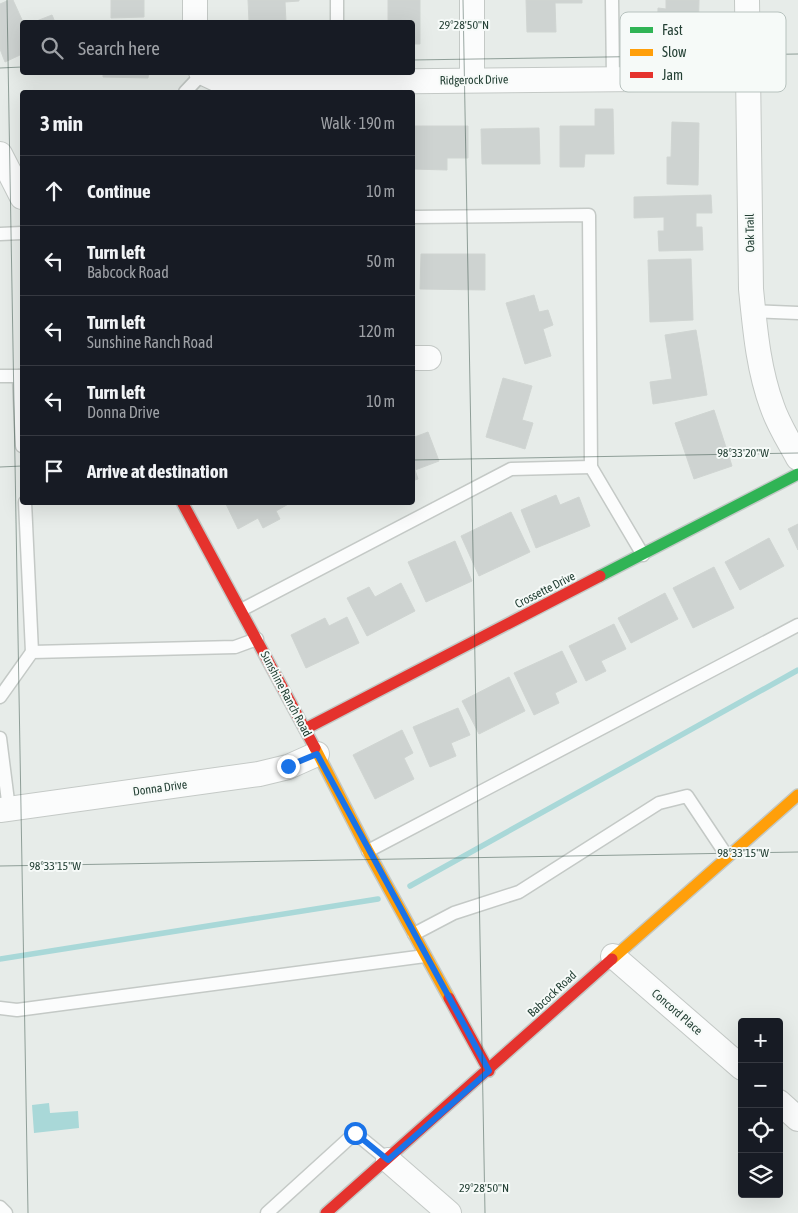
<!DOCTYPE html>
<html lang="en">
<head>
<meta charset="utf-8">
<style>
	:root { --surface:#171b24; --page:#242831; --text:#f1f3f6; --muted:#9ea1a6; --line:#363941 }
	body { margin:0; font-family:"Asap Condensed",sans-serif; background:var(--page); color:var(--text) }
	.controls { position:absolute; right:15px; bottom:15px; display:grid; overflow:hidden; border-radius:5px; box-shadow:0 5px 20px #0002 }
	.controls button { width:45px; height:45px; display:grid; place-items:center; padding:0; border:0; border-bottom:1px solid var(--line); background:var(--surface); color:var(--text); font:25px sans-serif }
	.stop { position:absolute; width:15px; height:15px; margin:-11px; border:4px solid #1a73e8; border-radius:50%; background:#fff }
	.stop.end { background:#1a73e8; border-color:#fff; box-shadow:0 1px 5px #0008 }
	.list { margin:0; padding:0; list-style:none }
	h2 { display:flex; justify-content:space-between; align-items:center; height:65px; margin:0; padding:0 20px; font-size:21px }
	h2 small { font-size:16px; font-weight:400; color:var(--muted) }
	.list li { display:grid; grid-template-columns:32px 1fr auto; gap:15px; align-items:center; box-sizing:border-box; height:70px; padding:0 20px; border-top:1px solid var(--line) }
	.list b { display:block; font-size:19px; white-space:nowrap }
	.list p { margin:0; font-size:16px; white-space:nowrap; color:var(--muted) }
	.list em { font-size:16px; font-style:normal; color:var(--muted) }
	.icon { flex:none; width:28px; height:28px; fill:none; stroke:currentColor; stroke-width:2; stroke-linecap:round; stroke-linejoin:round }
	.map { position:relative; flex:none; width:798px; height:1213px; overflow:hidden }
	.search { position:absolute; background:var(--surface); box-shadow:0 5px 20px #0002; left:20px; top:20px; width:395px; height:55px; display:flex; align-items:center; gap:12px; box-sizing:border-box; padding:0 18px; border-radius:5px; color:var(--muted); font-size:19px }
	.panel { position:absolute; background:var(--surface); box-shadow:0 5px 20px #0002; left:20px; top:90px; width:395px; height:415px; border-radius:5px }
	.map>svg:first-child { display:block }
	.water { fill:#a9d8d8 }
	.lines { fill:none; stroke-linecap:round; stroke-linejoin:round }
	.stream { stroke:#a9d8d8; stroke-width:5.5 }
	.building { fill:#ced3d1; stroke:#d0d5d2 }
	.lane-casing { stroke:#c4c9c6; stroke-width:15 }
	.street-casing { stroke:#c4c9c6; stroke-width:26 }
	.fast-casing { stroke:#c3c9c6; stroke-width:14 }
	.slow-casing { stroke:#c3c9c6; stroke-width:14 }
	.jam-casing { stroke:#c3c9c6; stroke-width:14 }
	.lane { stroke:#fbfcfc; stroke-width:12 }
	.street { stroke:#fbfcfc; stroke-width:24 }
	.fast { stroke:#30b455; stroke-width:11 }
	.slow { stroke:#ff9f0a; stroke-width:11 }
	.jam { stroke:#e5322d; stroke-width:11 }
	.route { stroke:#1a73e8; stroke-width:6 }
	.ticks { fill:none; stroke:#244035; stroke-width:1; stroke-opacity:0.45 }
	.labels { text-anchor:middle; stroke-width:4; stroke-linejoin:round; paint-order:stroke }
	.street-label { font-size:12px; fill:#244035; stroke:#f6faf8 }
	.key { fill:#f6faf8; stroke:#b7c2be; stroke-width:1 }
	.key-label { font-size:14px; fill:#244035 }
	.ticks-label { font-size:12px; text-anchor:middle; fill:#244035; stroke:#f6faf8; stroke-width:4; stroke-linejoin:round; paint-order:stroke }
</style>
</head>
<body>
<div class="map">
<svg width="798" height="1213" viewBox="0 0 798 1213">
	<rect width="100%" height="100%" fill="#e7ece9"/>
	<polygon class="water" points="49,1103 50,1113 78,1111 79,1128 34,1133 32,1105"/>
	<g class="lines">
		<g class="stream">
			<polyline points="410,886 798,670"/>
			<polyline points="0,959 378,899"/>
		</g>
	</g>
	<g class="building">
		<polygon points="9,0 13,0 23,22 22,54 5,62 0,49 0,4"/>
		<polygon points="111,0 144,0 144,17 111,18"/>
		<polygon points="248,0 299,0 299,1 285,2 286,22 249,22"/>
		<polygon points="388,0 420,0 420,44 412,44 412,22 388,22"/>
		<polygon points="526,0 582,0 582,3 555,3 556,32 527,32"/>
		<polygon points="666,0 699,0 698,45 657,44 658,8 666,9"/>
		<polygon points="52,15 55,22 34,22"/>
		<polygon points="103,72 149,72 148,78 103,77"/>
		<polygon points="595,109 613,109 614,154 585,154 584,167 560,167 560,126 595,126"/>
		<polygon points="672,122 699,123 698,185 667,184 667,157 671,157"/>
		<polygon points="412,126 468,126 468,158 447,158 447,170 412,169"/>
		<polygon points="539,128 540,164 482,164 481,129"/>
		<polygon points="711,195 712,213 696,213 696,227 702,227 703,250 659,251 658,231 664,231 664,217 634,218 634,197"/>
		<polygon points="421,254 485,254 485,290 420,289"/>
		<polygon points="691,259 693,320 650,322 648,260"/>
		<polygon points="534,295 539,312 548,310 553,325 543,329 551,356 525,364 506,303"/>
		<polygon points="696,330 707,395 653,404 650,382 672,379 665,335"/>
		<polygon points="503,378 532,386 522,420 533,423 525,449 486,437"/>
		<polygon points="714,410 732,466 694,479 675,423"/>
		<polygon points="428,432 439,461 415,470 418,479 412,481 412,438"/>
		<polygon points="556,495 560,505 579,497 590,526 536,548 521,510"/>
		<polygon points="225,502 292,502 276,511 280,519 263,528 258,518 238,529"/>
		<polygon points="511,512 530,552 479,576 461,536"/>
		<polygon points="798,524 798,550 788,529"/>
		<polygon points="769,538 784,566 740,590 725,562"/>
		<polygon points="455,541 472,581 426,602 408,562"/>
		<polygon points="714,567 734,608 693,628 673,588"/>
		<polygon points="401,583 415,611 367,636 347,598 369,587 375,597"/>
		<polygon points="665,593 678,619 631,643 618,618"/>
		<polygon points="347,617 359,643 306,668 291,635 325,618 329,626"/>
		<polygon points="614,624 626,649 601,661 606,671 586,681 569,646"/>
		<polygon points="562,651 577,682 555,693 559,703 534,715 514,673"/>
		<polygon points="509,677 525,711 479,734 462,701"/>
		<polygon points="458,708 470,735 451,743 456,756 430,767 413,727"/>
		<polygon points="402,730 413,753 404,758 414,779 375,799 353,755"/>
	</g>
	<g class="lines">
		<g class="lane-casing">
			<g id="lane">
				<polyline points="337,0 337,22"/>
				<polyline points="612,0 613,79"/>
				<polyline points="185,92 202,74"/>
				<polyline points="412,217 589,215 591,467 643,555"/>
				<polyline points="0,234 22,233"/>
				<polyline points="753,311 798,313"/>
				<polyline points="0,376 22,376"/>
				<polyline points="19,376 22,446"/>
				<polyline points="25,502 32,652"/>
				<polyline points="241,610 511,469 591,467"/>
				<polyline points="0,697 32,652 235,647 257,639"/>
				<polyline points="0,738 9,809"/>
				<polyline points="368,851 798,625"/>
				<polyline points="414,934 454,913 519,892 659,803 687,796 727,856"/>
				<polyline points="0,1008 17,1010 425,956"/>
				<polyline points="0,1207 6,1213"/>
				<polyline points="267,1213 355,1133 388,1160"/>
			</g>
		</g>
		<g class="street-casing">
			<g id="street">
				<polyline points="195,0 195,22"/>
				<polyline points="472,0 472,80"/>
				<path d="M747,0L751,289C755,328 758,368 772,406C778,424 789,441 798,458"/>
				<polyline points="201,72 220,81 337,82 748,78"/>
				<polyline points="0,154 22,197"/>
				<polyline points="412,358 429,358"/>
				<polyline points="0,810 259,774 288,767 317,754"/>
				<polyline points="613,956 742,1068"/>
				<polyline points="779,1102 798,1119"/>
				<polyline points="388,1160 449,1213"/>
			</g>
		</g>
		<g class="fast-casing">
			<polyline id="fast" points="600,576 798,474"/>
		</g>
		<g class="slow-casing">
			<g id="slow">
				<polyline points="315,748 368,851 449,998"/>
				<polyline points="612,959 798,795"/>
			</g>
		</g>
		<g class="jam-casing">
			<g id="jam">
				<polyline points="182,502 315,748"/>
				<polyline points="305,729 600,576"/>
				<polyline points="449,998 489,1071"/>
				<polyline points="326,1213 612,959"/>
			</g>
		</g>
		<use href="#lane" class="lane"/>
		<use href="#street" class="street"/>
		<use href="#fast" class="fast"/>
		<use href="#slow" class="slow"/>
		<use href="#jam" class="jam"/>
	</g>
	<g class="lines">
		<polyline class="route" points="288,766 317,754 489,1071 388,1160 355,1133"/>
	</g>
	<path class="ticks" d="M7,0L28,1213M463,0L485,1213M412,60L798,54M0,68L22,67M412,460L798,453M0,467L22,466M0,866L798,852"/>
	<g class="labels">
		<g class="street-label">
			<text transform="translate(474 80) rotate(-1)" y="4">Ridgerock Drive</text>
			<text transform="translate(750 233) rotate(-91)" y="4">Oak Trail</text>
			<text transform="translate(545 590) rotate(-27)" y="4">Crossette Drive</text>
			<text transform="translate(286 694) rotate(62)" y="4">Sunshine Ranch Road</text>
			<text transform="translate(160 788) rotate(-8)" y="4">Donna Drive</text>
			<text transform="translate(552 994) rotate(-43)" y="4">Babcock Road</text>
			<text transform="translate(677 1012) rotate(41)" y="4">Concord Place</text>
		</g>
	</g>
	<rect x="620" y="12" width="166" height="80" rx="8" class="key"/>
	<rect x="630" y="27" width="23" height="6" fill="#30b455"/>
	<rect x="630" y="49" width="23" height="7" fill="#ff9f0a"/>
	<rect x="630" y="72" width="23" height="6" fill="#e5322d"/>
	<g class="key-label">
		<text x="662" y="35">Fast</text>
		<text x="662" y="57">Slow</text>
		<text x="662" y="80">Jam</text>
	</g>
	<g class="ticks-label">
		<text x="464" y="29">29°28'50"N</text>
		<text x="743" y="457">98°33'20"W</text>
		<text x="743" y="857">98°33'15"W</text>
		<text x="55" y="870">98°33'15"W</text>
		<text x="484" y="1192">29°28'50"N</text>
	</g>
</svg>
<div class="controls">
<button>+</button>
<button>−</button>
<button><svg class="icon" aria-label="locate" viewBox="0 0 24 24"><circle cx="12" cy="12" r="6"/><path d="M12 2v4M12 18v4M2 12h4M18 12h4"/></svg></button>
<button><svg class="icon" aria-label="layers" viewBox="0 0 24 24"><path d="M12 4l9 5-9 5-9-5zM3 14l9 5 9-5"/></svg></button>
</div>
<div class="stop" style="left:355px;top:1133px"></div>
<div class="stop end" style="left:288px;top:766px"></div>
<div class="search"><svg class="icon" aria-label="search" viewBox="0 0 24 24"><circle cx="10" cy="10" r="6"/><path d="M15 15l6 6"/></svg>Search here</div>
<section class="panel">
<h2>3 min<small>Walk · 190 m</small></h2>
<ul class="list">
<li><svg class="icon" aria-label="ahead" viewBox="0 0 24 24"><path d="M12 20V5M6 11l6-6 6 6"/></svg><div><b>Continue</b></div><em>10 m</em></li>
<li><svg class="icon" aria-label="left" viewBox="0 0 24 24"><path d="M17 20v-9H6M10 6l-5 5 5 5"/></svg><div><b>Turn left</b><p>Babcock Road</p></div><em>50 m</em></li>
<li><svg class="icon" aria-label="left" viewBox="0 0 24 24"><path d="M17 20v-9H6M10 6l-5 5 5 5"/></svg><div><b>Turn left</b><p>Sunshine Ranch Road</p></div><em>120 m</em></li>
<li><svg class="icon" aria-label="left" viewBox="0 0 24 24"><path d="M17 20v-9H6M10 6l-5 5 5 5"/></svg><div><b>Turn left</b><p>Donna Drive</p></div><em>10 m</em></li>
<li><svg class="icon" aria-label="arrive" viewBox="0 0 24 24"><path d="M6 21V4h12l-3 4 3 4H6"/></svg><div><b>Arrive at destination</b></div></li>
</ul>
</section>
</div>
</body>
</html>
